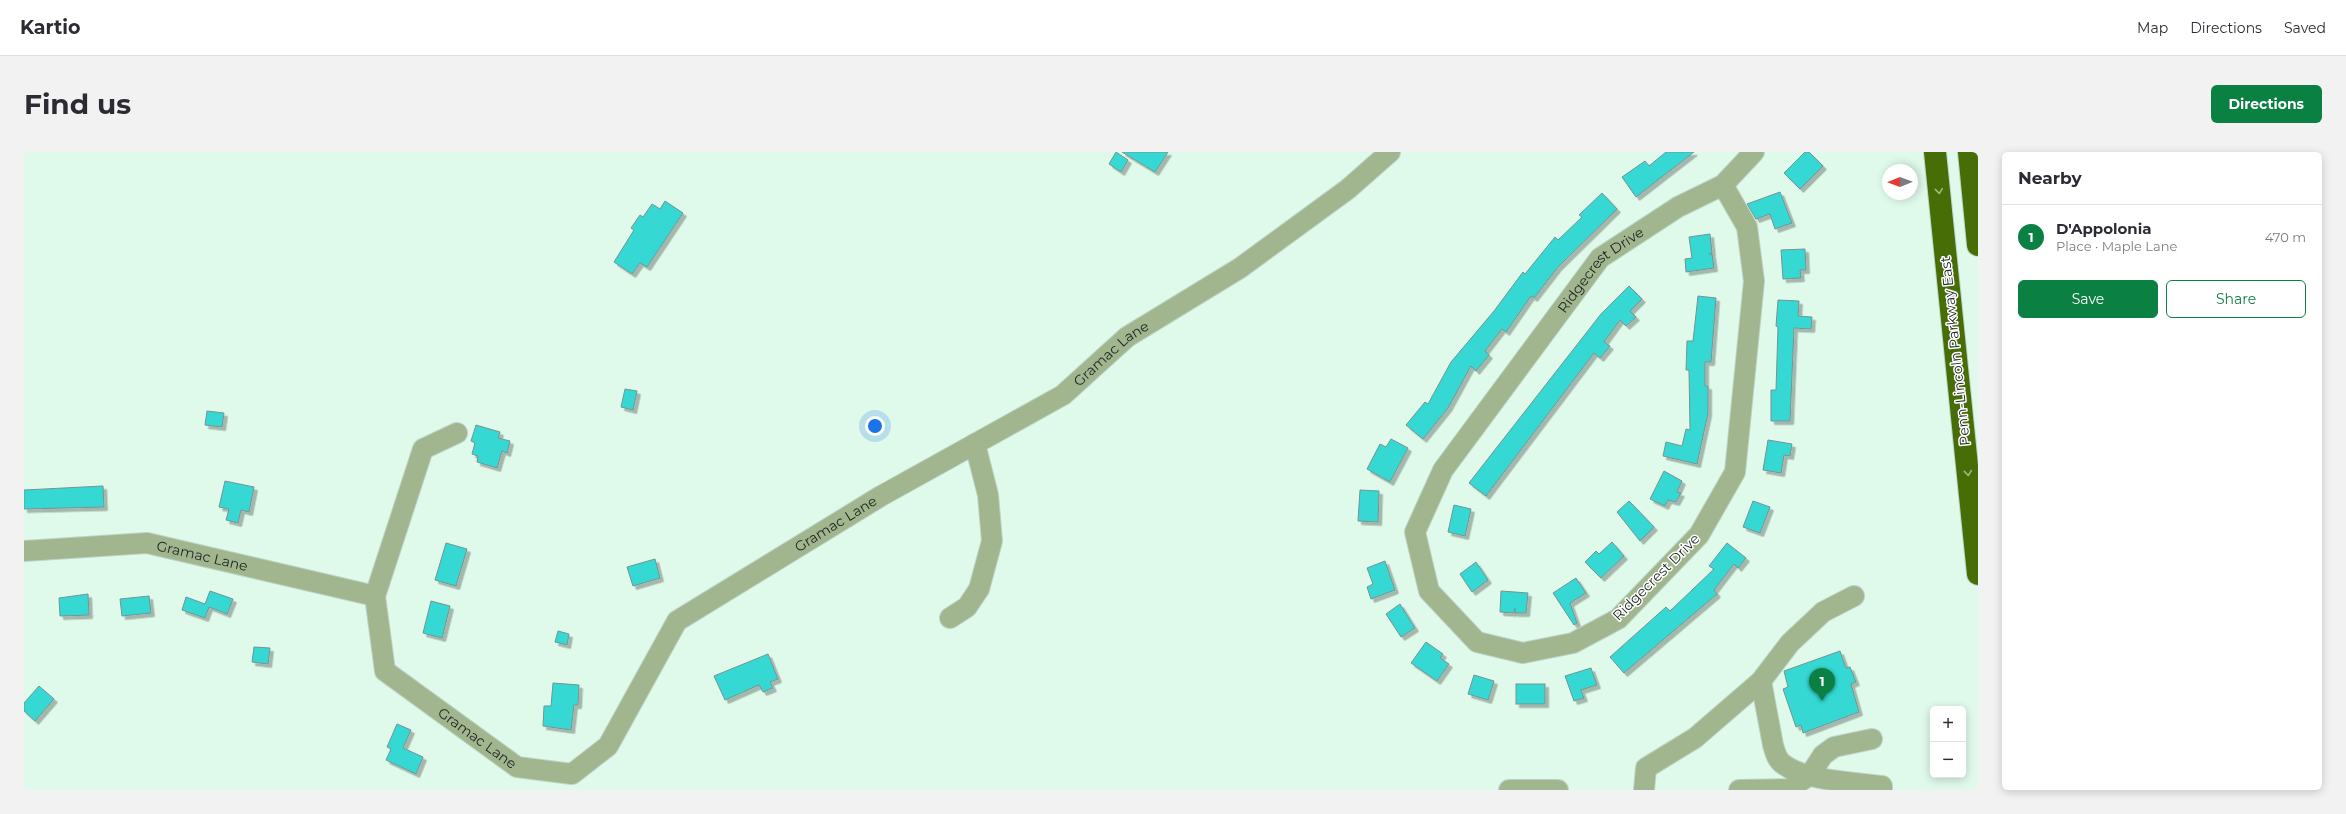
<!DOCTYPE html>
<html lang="en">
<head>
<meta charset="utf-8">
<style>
	:root { --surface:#fff; --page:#f2f2f3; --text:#2b2b33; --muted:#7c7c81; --line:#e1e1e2; --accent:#0b8043 }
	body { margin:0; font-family:Montserrat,sans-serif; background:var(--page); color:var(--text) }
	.controls { position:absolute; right:12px; bottom:12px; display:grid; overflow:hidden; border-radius:6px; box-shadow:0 2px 10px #0003 }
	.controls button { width:36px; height:36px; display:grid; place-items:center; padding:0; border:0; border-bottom:1px solid var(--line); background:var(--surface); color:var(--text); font:20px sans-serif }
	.compass { position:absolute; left:1858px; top:12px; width:36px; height:36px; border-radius:50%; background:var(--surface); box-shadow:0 2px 10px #0003; rotate:269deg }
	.you { position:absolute; left:851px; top:274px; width:14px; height:14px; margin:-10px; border:3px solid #fff; border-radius:50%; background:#1a73e8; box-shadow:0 0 0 6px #1a73e833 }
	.badge { display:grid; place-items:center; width:26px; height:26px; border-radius:50%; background:var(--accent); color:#fff; font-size:13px; font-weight:700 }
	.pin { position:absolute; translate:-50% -33px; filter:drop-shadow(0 1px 2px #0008) }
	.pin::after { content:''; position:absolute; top:21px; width:14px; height:12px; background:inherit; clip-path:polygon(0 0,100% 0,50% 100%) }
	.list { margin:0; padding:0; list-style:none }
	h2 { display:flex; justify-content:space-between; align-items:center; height:52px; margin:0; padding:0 16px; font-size:17px }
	h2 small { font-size:13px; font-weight:400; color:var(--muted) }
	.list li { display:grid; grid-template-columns:26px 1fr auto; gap:12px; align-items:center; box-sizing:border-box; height:64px; padding:0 16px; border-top:1px solid var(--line) }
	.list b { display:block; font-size:15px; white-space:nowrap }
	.list p { margin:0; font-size:13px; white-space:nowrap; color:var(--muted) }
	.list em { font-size:13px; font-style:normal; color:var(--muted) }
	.actions { display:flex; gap:8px; padding:12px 16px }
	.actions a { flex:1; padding:9px 0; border:1px solid var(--accent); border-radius:6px; text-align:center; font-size:14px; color:var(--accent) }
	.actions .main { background:var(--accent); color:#fff }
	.map { position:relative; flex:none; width:1954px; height:638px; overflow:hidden; border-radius:6px }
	header { display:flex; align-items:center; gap:24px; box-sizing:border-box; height:56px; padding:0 20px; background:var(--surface); border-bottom:1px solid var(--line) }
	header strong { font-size:19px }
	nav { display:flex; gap:22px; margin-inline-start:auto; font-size:14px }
	.intro { display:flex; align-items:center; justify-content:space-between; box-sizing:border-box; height:96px; padding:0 24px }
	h1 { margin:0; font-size:28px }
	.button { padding:10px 18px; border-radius:6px; background:var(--accent); color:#fff; font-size:14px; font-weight:700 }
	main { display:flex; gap:24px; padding:0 24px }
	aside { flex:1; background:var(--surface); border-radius:6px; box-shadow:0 2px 10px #0003 }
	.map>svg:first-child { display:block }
	.building { fill:#34d8d3; stroke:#769392; filter:url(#shadow) }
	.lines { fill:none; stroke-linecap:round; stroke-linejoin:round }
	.minor-casing { stroke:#bcd3c6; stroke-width:22 }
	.highway-casing { stroke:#bcd3c6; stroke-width:24 }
	.minor { stroke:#a1b58e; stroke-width:20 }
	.highway { stroke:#476d06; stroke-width:22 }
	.oneway { stroke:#a3b682 }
	.labels { text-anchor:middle; stroke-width:3; stroke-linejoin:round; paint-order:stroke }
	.street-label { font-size:14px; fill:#1d2621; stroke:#fff }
</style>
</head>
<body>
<header>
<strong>Kartio</strong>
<nav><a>Map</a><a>Directions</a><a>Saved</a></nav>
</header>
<div class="intro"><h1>Find us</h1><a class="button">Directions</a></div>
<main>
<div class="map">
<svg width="1954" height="638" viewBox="0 0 1954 638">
	<defs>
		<filter id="shadow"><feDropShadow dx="3.5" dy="3.5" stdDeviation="0" flood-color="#0004"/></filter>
	</defs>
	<rect width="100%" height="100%" fill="#dff9ea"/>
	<g class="building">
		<polygon points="1092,0 1104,8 1097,20 1085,12"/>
		<polygon points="1098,0 1144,0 1131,20"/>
		<polygon points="1642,0 1670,0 1612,45 1598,25 1621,9 1625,14"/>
		<polygon points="1781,0 1785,0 1799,14 1776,37 1760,21"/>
		<polygon points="1756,40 1768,71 1751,77 1746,62 1732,67 1723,52"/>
		<polygon points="1578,41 1593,57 1534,115 1510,146 1507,144 1482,180 1478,177 1461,199 1465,203 1452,219 1447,214 1424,256 1399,287 1382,273 1401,250 1404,252 1427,210 1470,159 1499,120 1501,122 1531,85 1534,88 1558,65 1555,63"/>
		<polygon points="641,49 659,61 623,115 616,111 608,122 590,110 610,78 607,76 616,63 619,65 628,52 636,57"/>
		<polygon points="1686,82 1688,101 1685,102 1688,102 1690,116 1662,120 1661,107 1668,106 1665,85"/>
		<polygon points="1781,97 1782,118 1776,118 1777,126 1759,127 1757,98"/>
		<polygon points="1605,134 1618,147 1606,159 1612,165 1602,174 1596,168 1580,190 1586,194 1576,206 1570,201 1462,344 1445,331 1577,162"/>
		<polygon points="1674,144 1692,146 1687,210 1681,210 1681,234 1684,234 1684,261 1673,312 1639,304 1642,290 1658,294 1662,277 1666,278 1665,218 1662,218 1663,189 1669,189"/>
		<polygon points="1754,148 1775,149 1774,164 1788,165 1787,177 1770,176 1766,269 1747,269 1747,238 1752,238 1754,175 1752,174"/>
		<polygon points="601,237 613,239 609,258 597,255"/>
		<polygon points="183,259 200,261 198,275 181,273"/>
		<polygon points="452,273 476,280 474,286 486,289 483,301 478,299 473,316 453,310 454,304 448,302 451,291 447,289"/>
		<polygon points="1367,287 1384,296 1366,330 1343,317 1356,292 1362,295"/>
		<polygon points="1744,288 1768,292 1766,304 1760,303 1757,321 1739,318"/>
		<polygon points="1640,319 1658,329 1653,340 1657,341 1652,350 1644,348 1641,354 1626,347"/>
		<polygon points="201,329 230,335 225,360 217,358 214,371 202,368 205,357 195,355"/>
		<polygon points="79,334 80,355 0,357 0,338"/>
		<polygon points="1336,338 1355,339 1354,370 1334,369"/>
		<polygon points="1605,349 1630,375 1616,389 1593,360"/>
		<polygon points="1729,349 1746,355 1736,381 1719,375"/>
		<polygon points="1430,353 1447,357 1441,384 1424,380"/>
		<polygon points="1588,390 1600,404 1577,426 1561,410 1572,399 1575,402"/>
		<polygon points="422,391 443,397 432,434 411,428"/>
		<polygon points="1703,391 1722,406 1714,416 1710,412 1690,438 1693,442 1600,521 1586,505 1642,455 1646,459 1690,417 1685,414"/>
		<polygon points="631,407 636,426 609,434 603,415"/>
		<polygon points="1361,409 1371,438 1347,447 1343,435 1349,432 1343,416"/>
		<polygon points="1452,410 1464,428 1448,440 1436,422"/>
		<polygon points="1552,426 1562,441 1546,451 1553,471 1550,473 1529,441"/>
		<polygon points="186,439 209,447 203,462 185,455 181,466 158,458 162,445 181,452"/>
		<polygon points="1477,439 1504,441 1502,461 1491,461 1491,456 1490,461 1476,460"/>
		<polygon points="64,442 65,463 36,464 35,446"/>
		<polygon points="125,444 127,461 98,464 96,447"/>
		<polygon points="407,449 426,454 418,486 399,481"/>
		<polygon points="1376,452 1391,476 1377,485 1362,462"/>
		<polygon points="534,479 545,482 543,493 531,490"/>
		<polygon points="1402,490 1419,502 1416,506 1425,512 1413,529 1387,511"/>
		<polygon points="230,495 246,496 244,512 228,510"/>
		<polygon points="1816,499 1822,516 1826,515 1832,530 1827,532 1835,560 1779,581 1777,573 1772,575 1759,537 1764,535 1760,519"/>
		<polygon points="744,502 754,527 746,530 749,536 739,540 735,533 701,548 690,524"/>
		<polygon points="1567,516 1573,533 1557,538 1560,546 1550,549 1541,524"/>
		<polygon points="1450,523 1470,529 1464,548 1444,542"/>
		<polygon points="529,531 555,533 554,553 550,553 547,578 519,574 520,554 527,554"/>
		<rect x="1492" y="532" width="29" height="20"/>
		<polygon points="15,534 30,547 11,569 0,559 0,551"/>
		<polygon points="373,572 387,578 379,596 399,605 392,622 362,608 367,597 363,595"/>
	</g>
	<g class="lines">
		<g class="minor-casing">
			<g id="minor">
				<path id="s1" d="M1699,33L1723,75L1730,129L1711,320L1675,383L1594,467L1549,491L1499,501L1453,490L1405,439L1391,380L1419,318L1576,106L1654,55L1699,33L1730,0"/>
				<path id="s2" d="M433,281L399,297L351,444L361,519L493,615L548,622L584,594L653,469L857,344L1039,243L1103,185L1216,116L1324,37L1366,0"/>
				<path id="s3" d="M0,399L123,391L351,444"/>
				<polyline points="926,466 943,455 955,437 968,389 964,343 951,292"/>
				<path d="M1737,529L1749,593C1751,600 1753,608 1759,612C1781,629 1831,630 1858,634V638"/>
				<polyline points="1485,638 1534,638"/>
				<polyline points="1620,638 1622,616 1671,586 1737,529 1766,491 1799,460 1830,444"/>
				<polyline points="1715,638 1765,637 1786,623 1799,603 1810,595 1848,587"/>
			</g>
		</g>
		<g class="highway-casing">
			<g id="highway">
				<polyline points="1911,0 1954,422"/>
				<polyline points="1945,0 1954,93"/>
			</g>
		</g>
		<use href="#minor" class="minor"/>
		<use href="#highway" class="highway"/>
	</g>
	<defs><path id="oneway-chevron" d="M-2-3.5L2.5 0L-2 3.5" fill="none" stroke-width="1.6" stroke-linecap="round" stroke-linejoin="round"/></defs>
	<g class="oneway">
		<use href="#oneway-chevron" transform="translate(1915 39) rotate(84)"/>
		<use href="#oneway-chevron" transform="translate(1944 321) rotate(84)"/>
	</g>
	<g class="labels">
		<g class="street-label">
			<text dy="5" stroke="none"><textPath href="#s1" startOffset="1088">Ridgecrest Drive</textPath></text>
			<text transform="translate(1931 199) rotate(-96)" y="5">Penn-Lincoln Parkway East</text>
			<text dy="5" stroke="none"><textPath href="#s2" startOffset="1186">Gramac Lane</textPath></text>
			<text dy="5" stroke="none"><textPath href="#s2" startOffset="861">Gramac Lane</textPath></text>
			<text dy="5" stroke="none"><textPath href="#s3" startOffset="180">Gramac Lane</textPath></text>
			<text transform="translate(1632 425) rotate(-45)" y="5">Ridgecrest Drive</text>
			<text dy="5" stroke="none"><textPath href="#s2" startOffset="382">Gramac Lane</textPath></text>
		</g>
	</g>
</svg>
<div class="controls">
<button>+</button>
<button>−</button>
</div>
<svg class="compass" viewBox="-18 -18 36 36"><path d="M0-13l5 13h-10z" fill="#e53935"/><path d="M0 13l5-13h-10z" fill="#7c7c81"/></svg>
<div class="you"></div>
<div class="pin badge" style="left:1798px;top:549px">1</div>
</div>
<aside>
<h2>Nearby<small></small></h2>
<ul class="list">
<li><span class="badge">1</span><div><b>D'Appolonia</b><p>Place · Maple Lane</p></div><em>470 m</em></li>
</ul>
<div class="actions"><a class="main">Save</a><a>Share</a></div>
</aside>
</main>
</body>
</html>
